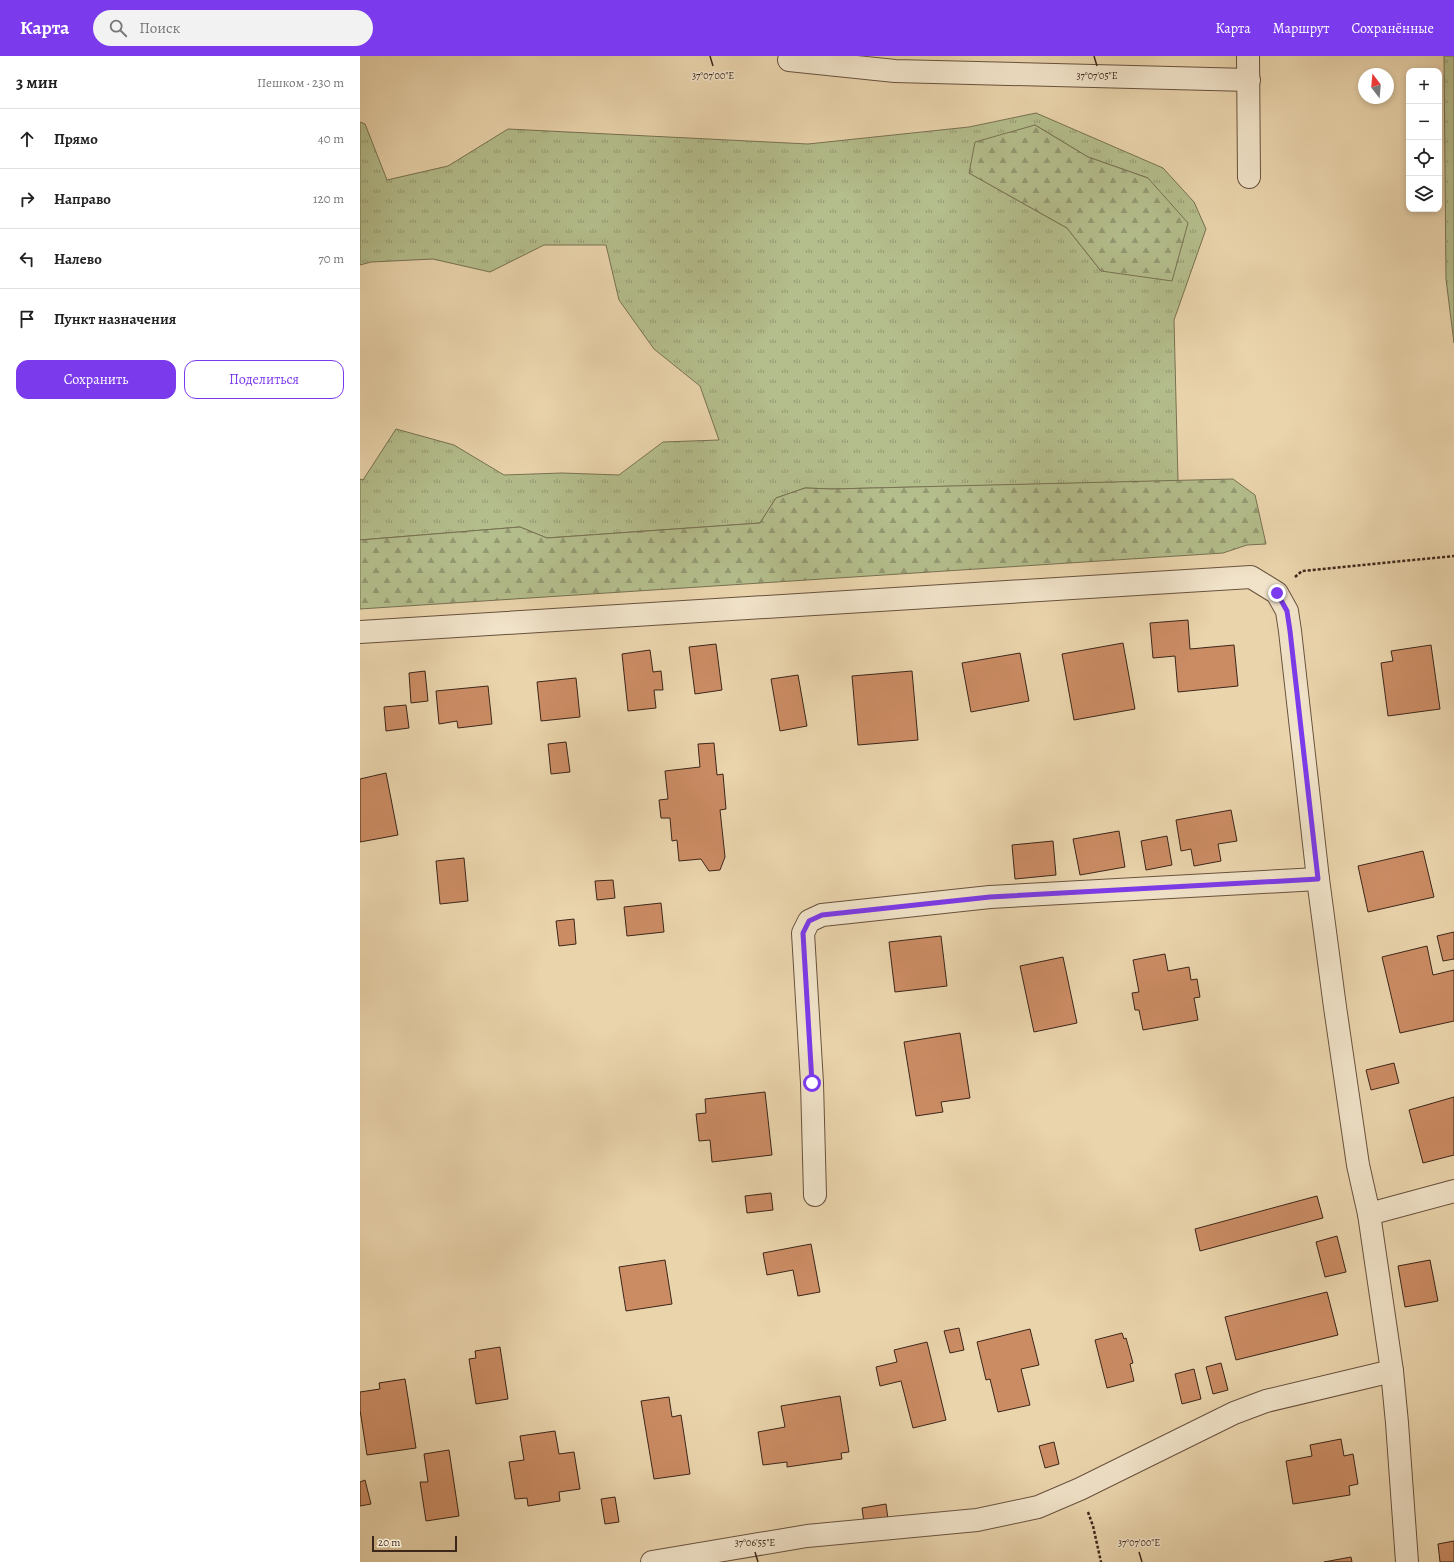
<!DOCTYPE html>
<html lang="ru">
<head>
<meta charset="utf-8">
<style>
	:root { --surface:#fff; --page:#f2f2f2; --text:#222; --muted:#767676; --line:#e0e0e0; --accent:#7c3aed }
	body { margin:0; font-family:Alegreya,serif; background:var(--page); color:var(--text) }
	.controls { position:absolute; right:12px; top:12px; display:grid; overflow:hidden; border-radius:8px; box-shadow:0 2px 6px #0003 }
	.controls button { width:36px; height:36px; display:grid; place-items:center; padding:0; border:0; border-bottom:1px solid var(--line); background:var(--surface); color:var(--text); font:20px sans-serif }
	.compass { position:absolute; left:998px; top:12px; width:36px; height:36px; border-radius:50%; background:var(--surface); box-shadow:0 2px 6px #0003; rotate:344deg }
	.scale { position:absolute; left:12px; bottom:10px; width:85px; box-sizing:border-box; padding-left:4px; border:2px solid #3c2619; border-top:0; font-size:11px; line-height:14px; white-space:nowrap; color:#3c2619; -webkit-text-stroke:3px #f1e3c9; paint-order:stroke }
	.stop { position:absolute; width:12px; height:12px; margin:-9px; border:3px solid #7c3aed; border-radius:50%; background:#fff }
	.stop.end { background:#7c3aed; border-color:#fff; box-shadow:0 1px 4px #0008 }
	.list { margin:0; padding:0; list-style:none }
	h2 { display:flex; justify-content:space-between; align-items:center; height:52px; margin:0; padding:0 16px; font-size:17px }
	h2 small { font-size:13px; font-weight:400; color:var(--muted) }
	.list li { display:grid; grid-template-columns:26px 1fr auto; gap:12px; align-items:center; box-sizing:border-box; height:60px; padding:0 16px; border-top:1px solid var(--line) }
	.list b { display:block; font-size:15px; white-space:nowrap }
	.list em { font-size:13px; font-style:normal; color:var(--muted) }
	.actions { display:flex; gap:8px; padding:12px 16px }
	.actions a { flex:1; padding:9px 0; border:1px solid var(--accent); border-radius:12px; text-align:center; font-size:14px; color:var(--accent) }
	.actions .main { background:var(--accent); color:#fff }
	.icon { flex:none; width:22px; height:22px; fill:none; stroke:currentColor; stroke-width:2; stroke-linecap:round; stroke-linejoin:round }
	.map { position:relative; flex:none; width:1094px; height:1506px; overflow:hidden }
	header { display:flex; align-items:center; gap:24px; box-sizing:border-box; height:56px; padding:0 20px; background:var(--accent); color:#fff }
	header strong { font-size:19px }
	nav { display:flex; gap:22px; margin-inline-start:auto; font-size:14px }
	.search { width:280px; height:36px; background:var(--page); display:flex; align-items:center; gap:10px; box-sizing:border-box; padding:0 14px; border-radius:22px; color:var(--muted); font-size:15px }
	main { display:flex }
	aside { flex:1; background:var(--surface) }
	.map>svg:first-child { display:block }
	.grass { fill:url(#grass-tufts); stroke:#787252; fill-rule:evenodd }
	.forest { fill:url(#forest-firs); stroke:#787252 }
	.building { fill:#cb8c64; stroke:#3c2619 }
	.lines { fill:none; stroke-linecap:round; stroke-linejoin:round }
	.minor-casing { stroke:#68523e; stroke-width:24 }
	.path { stroke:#3c2619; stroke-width:2.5; stroke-dasharray:3 2; stroke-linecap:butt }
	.minor { stroke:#f1e3c9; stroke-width:22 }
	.route { stroke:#7c3aed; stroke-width:5 }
	.ticks { fill:none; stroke:#3c2619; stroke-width:1.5 }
	.ticks-label { font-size:10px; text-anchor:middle; fill:#3c2619; stroke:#f1e3c9; stroke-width:3; stroke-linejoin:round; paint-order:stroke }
</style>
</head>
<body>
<header>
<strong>Карта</strong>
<div class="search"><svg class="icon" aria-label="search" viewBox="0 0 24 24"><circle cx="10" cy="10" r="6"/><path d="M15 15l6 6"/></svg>Поиск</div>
<nav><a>Карта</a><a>Маршрут</a><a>Сохранённые</a></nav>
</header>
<main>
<aside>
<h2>3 мин<small>Пешком · 230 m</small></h2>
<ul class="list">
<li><svg class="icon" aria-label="ahead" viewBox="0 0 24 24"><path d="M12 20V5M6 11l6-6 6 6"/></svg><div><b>Прямо</b></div><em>40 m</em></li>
<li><svg class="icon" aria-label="right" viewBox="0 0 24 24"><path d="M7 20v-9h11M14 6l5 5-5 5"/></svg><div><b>Направо</b></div><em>120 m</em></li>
<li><svg class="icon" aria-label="left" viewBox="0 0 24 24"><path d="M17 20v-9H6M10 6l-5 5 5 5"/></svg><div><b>Налево</b></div><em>70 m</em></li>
<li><svg class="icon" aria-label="arrive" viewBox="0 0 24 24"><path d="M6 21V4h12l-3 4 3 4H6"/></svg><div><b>Пункт назначения</b></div></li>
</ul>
<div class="actions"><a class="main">Сохранить</a><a>Поделиться</a></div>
</aside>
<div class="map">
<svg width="1094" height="1506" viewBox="0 0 1094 1506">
	<defs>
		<pattern id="grass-tufts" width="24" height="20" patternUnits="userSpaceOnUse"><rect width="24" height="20" fill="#b4bd8c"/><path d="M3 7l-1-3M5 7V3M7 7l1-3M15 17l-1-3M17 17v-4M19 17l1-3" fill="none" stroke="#949972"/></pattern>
		<pattern id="forest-firs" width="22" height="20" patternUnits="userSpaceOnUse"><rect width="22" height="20" fill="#b4bd8c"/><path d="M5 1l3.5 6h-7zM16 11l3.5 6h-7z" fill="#949972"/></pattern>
	</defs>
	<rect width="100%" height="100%" fill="#ead4ac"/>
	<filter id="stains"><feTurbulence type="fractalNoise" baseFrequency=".005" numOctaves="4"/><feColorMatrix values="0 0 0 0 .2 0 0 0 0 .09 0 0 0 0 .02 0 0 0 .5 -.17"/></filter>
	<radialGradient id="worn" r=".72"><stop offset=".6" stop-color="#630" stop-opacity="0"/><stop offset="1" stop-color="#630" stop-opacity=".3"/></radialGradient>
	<g class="grass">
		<polygon points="1084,0 1094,0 1094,287 1086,223"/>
		<path d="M676,57L803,112L834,146L846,173L814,264L818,425L472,433L445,432L416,442L400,467L187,482L160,471L0,484V423L3,424L36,373L94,389L144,419L202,417L259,419L303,386L359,384L340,330L294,293L259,244L246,189H184L130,216L73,203L11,206L0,209V66L5,68L27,124L88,110L148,73L448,88L609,71ZM675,69L728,101L788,122L741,215L707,172L609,117Z"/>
	</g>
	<g class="forest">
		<polygon points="675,69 728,101 788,122 828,167 812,225 741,215 707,172 609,117 615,86"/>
		<polygon points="873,423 895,439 906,488 887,489 863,497 0,553 0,484 160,471 187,482 400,467 416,442 445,432 472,433"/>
	</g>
	<g class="building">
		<polygon points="828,564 830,593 874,589 878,630 818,636 815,600 793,602 790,567"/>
		<polygon points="763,587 775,653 714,664 702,598"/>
		<polygon points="356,588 362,634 335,638 329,591"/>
		<polygon points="1071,589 1080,653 1028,660 1021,607 1033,605 1031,595"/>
		<polygon points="290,594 293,616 301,615 303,634 294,634 296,652 268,655 262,598"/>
		<polygon points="660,597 669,645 611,656 602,607"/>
		<polygon points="65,615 68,645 51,647 49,617"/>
		<polygon points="552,615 558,684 498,689 492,620"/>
		<polygon points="438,619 447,670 420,675 411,623"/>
		<polygon points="216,622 220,661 181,665 177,626"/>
		<polygon points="128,630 132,668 98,672 97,665 79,668 76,635"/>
		<polygon points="46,649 49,672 26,675 24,651"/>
		<polygon points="206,686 210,716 191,718 188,688"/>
		<polygon points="354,687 357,719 363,718 366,753 360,754 365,801 360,814 349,815 341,803 319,805 317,784 312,785 310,762 301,762 299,744 308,743 305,715 340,711 338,688"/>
		<polygon points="26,717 38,779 0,786 0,723"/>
		<polygon points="871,754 877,785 858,788 861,805 834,810 831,793 821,795 816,764"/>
		<polygon points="759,775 765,811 720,819 713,783"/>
		<polygon points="807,780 812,809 786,814 781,785"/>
		<polygon points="693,785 696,819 655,823 652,789"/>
		<polygon points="1063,795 1074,841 1008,856 998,810"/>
		<polygon points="104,802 108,845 80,848 76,805"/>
		<polygon points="253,824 255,842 237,844 235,825"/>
		<polygon points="301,847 304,876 267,880 264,851"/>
		<polygon points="214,863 216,888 199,890 196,865"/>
		<polygon points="1094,876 1094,903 1083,905 1077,880"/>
		<polygon points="581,880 587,930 535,936 529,886"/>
		<polygon points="1067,890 1073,919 1094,914 1094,965 1040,977 1022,901"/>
		<polygon points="805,898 808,915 829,911 831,924 837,923 840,941 834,942 838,964 783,974 779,954 775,954 772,937 779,936 773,904"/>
		<polygon points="703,901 717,967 674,976 660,910"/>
		<polygon points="600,977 610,1042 581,1046 583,1056 556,1060 544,986"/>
		<polygon points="1034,1007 1039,1027 1011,1034 1006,1014"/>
		<polygon points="405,1036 412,1099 352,1106 350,1084 339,1085 336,1058 346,1057 345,1043"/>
		<polygon points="1094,1041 1094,1099 1063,1107 1049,1054"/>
		<polygon points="411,1137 413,1154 387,1157 385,1140"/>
		<polygon points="957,1140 963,1162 840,1195 835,1173"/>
		<polygon points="977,1180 986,1216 965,1221 956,1186"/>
		<polygon points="451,1188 460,1236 438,1240 433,1214 407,1219 403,1197"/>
		<polygon points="305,1204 312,1248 266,1255 259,1211"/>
		<polygon points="1070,1204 1078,1245 1045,1251 1038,1210"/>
		<polygon points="967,1236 978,1279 876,1304 865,1261"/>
		<polygon points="599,1272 604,1294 590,1297 584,1275"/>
		<polygon points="670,1273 679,1309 661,1313 670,1349 638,1356 630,1323 626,1324 617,1286"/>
		<polygon points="762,1277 764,1283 766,1282 773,1307 770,1308 774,1325 747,1332 735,1284"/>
		<polygon points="567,1286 586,1364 553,1372 541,1325 520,1330 516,1311 537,1306 534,1294"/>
		<polygon points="140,1291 148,1343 116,1348 109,1303 116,1302 115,1295"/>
		<polygon points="861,1307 868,1334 853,1338 846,1311"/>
		<polygon points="834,1313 841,1343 822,1348 815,1318"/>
		<polygon points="45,1323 56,1392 7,1399 0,1354 0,1336 20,1333 19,1327"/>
		<polygon points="480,1340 489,1396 481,1397 482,1403 427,1411 427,1406 403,1409 398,1376 425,1371 421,1350"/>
		<polygon points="309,1341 312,1361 321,1359 330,1418 294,1423 281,1345"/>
		<polygon points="195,1375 199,1398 214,1396 220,1433 199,1436 200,1445 168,1450 167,1442 155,1443 149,1406 164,1404 160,1380"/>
		<polygon points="981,1383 984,1400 993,1398 998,1428 989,1430 990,1439 933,1448 926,1405 952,1400 950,1389"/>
		<polygon points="694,1386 699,1408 685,1412 679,1390"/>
		<polygon points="89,1394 99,1460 66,1465 60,1426 68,1426 64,1398"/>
		<polygon points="5,1424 11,1448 0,1450 0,1426"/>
		<polygon points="255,1441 259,1466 245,1468 241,1443"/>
		<polygon points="526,1448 528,1463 504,1467 502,1452"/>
		<polygon points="1094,1485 1094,1506 1080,1506 1078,1488"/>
		<polygon points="991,1501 992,1506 964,1506"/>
	</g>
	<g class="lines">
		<g class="minor-casing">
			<g id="minor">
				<polyline points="888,0 889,121"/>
				<polyline points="429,4 535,15 889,24"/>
				<polyline points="0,576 891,521 917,537 927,555 930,575 958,823 975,951 998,1109 1009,1158 1032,1315 1037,1367 1047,1506"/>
				<polyline points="455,1139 452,1027 443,877 449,865 462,859 630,841 958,823"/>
				<polyline points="1009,1158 1094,1135"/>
				<polyline points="292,1506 447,1480 617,1464 678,1451 720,1433 874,1357 906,1345 1032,1315"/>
			</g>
		</g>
		<g class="path">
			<polyline points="935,521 942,515 1094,500"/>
			<polyline points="728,1456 733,1470 741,1506"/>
		</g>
		<use href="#minor" class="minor"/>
	</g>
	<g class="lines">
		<polyline class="route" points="452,1027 443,877 449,865 462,859 630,841 958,823 930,575 927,555 917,537"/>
	</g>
	<path class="ticks" d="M350,0L353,10M734,0L737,10M395,1496L398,1506M779,1496L782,1506"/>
	<g class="ticks-label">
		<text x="353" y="23">37°07'00"E</text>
		<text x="737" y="23">37°07'05"E</text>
		<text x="395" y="1490">37°06'55"E</text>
		<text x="779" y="1490">37°07'00"E</text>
	</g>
	<rect width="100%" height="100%" filter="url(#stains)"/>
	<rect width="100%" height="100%" fill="url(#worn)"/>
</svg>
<div class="controls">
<button>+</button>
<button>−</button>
<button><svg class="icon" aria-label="locate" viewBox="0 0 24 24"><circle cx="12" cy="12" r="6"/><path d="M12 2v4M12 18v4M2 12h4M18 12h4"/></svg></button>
<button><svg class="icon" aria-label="layers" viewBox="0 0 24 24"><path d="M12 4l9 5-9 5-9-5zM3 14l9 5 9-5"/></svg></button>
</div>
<svg class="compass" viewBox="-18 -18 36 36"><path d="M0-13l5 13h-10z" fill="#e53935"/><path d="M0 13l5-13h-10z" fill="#767676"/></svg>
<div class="scale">20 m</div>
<div class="stop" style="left:452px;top:1027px"></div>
<div class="stop end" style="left:917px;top:537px"></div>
</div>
</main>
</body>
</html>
